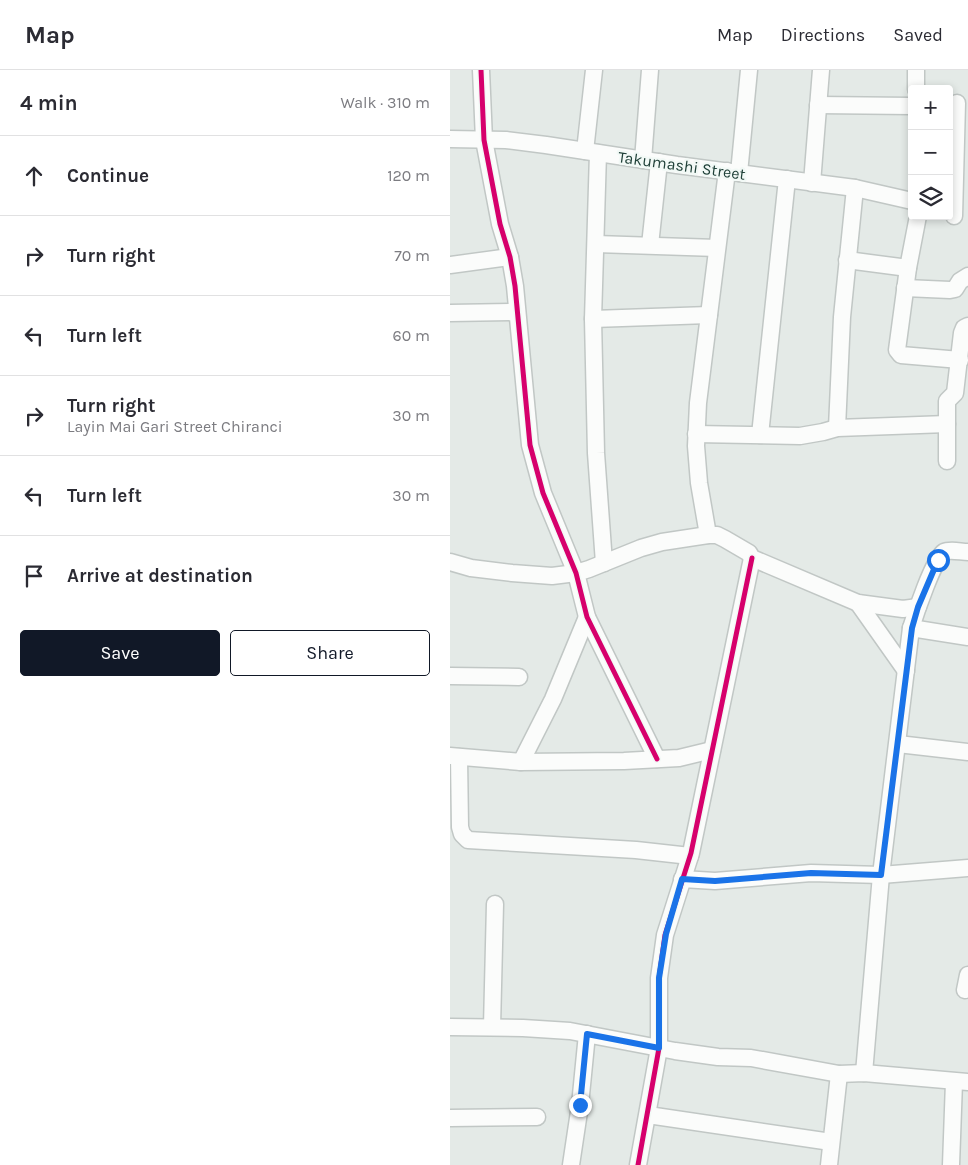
<!DOCTYPE html>
<html lang="en">
<head>
<meta charset="utf-8">
<style>
	:root { --surface:#fff; --page:#f2f2f3; --text:#2b2b33; --muted:#7c7c81; --line:#e1e1e2; --accent:#111827 }
	body { margin:0; font-family:Karla,sans-serif; background:var(--page); color:var(--text) }
	.controls { position:absolute; right:15px; top:15px; display:grid; overflow:hidden; border-radius:5px; box-shadow:0 2px 8px #0003 }
	.controls button { width:45px; height:45px; display:grid; place-items:center; padding:0; border:0; border-bottom:1px solid var(--line); background:var(--surface); color:var(--text); font:25px sans-serif }
	.stop { position:absolute; width:15px; height:15px; margin:-11px; border:4px solid #1a73e8; border-radius:50%; background:#fff }
	.stop.end { background:#1a73e8; border-color:#fff; box-shadow:0 1px 5px #0008 }
	.list { margin:0; padding:0; list-style:none }
	h2 { display:flex; justify-content:space-between; align-items:center; height:65px; margin:0; padding:0 20px; font-size:21px }
	h2 small { font-size:16px; font-weight:400; color:var(--muted) }
	.list li { display:grid; grid-template-columns:32px 1fr auto; gap:15px; align-items:center; box-sizing:border-box; height:80px; padding:0 20px; border-top:1px solid var(--line) }
	.list b { display:block; font-size:19px; white-space:nowrap }
	.list p { margin:0; font-size:16px; white-space:nowrap; color:var(--muted) }
	.list em { font-size:16px; font-style:normal; color:var(--muted) }
	.actions { display:flex; gap:10px; padding:15px 20px }
	.actions a { flex:1; padding:11px 0; border:1px solid var(--accent); border-radius:5px; text-align:center; font-size:18px; color:var(--accent) }
	.actions .main { background:var(--accent); color:#fff }
	.icon { flex:none; width:28px; height:28px; fill:none; stroke:currentColor; stroke-width:2; stroke-linecap:round; stroke-linejoin:round }
	.map { position:relative; flex:none; width:518px; height:1095px; overflow:hidden }
	header { display:flex; align-items:center; gap:30px; box-sizing:border-box; height:70px; padding:0 25px; background:var(--surface); border-bottom:1px solid var(--line) }
	header strong { font-size:24px }
	nav { display:flex; gap:28px; margin-inline-start:auto; font-size:18px }
	main { display:flex }
	aside { flex:1; background:var(--surface) }
	.map>svg:first-child { display:block }
	.lines { fill:none; stroke-linecap:round; stroke-linejoin:round }
	.minor-casing { stroke:#c1c7c5; stroke-width:19 }
	.minor { stroke:#fbfcfb; stroke-width:16 }
	.cycleway-casing { stroke:#f2f9f6; stroke-width:8 }
	.cycleway { stroke:#d6006c; stroke-width:5 }
	.route { stroke:#1a73e8; stroke-width:6 }
	.labels { text-anchor:middle; stroke-width:4.5; stroke-linejoin:round; paint-order:stroke }
	.street-label { font-size:16px; fill:#1f4038; stroke:#f2f9f6 }
</style>
</head>
<body>
<header>
<strong>Map</strong>
<nav><a>Map</a><a>Directions</a><a>Saved</a></nav>
</header>
<main>
<aside>
<h2>4 min<small>Walk · 310 m</small></h2>
<ul class="list">
<li><svg class="icon" aria-label="ahead" viewBox="0 0 24 24"><path d="M12 20V5M6 11l6-6 6 6"/></svg><div><b>Continue</b></div><em>120 m</em></li>
<li><svg class="icon" aria-label="right" viewBox="0 0 24 24"><path d="M7 20v-9h11M14 6l5 5-5 5"/></svg><div><b>Turn right</b></div><em>70 m</em></li>
<li><svg class="icon" aria-label="left" viewBox="0 0 24 24"><path d="M17 20v-9H6M10 6l-5 5 5 5"/></svg><div><b>Turn left</b></div><em>60 m</em></li>
<li><svg class="icon" aria-label="right" viewBox="0 0 24 24"><path d="M7 20v-9h11M14 6l5 5-5 5"/></svg><div><b>Turn right</b><p>Layin Mai Gari Street Chiranci</p></div><em>30 m</em></li>
<li><svg class="icon" aria-label="left" viewBox="0 0 24 24"><path d="M17 20v-9H6M10 6l-5 5 5 5"/></svg><div><b>Turn left</b></div><em>30 m</em></li>
<li><svg class="icon" aria-label="arrive" viewBox="0 0 24 24"><path d="M6 21V4h12l-3 4 3 4H6"/></svg><div><b>Arrive at destination</b></div></li>
</ul>
<div class="actions"><a class="main">Save</a><a>Share</a></div>
</aside>
<div class="map">
<svg width="518" height="1095" viewBox="0 0 518 1095">
	<rect width="100%" height="100%" fill="#e4eae7"/>
	<g class="lines">
		<g class="minor-casing">
			<g id="minor">
				<polyline points="31,0 34,70 50,154 60,187 65,216 80,375 93,423 126,503 137,547 207,689"/>
				<polyline points="466,19 466,0"/>
				<polyline points="368,35 462,36"/>
				<polyline points="0,69 56,70 96,75 227,95 405,118 462,131"/>
				<polyline points="135,81 144,0"/>
				<polyline points="148,83 143,249 146,383 154,493"/>
				<polyline points="193,90 200,0"/>
				<polyline points="289,103 299,0"/>
				<polyline points="362,113 371,0"/>
				<polyline points="468,146 458,198 447,280 451,285 510,290"/>
				<polyline points="504,146 507,33"/>
				<polyline points="146,174 267,178"/>
				<polyline points="200,175 209,92"/>
				<polyline points="397,190 458,198"/>
				<polyline points="0,195 60,187"/>
				<polyline points="455,218 500,220 505,219 510,211 518,206"/>
				<polyline points="0,243 67,242"/>
				<polyline points="143,249 259,245"/>
				<polyline points="387,358 392,247 405,118"/>
				<polyline points="246,364 350,366 373,362 387,358 497,354"/>
				<polyline points="310,365 337,109"/>
				<polyline points="497,391 497,331 505,323 512,263 514,258 518,256"/>
				<polyline points="258,465 249,413 246,376 248,333 277,101"/>
				<polyline points="0,492 21,498 62,503 102,506 126,503 139,499 191,478 212,472 258,465 267,465 275,469 299,483 302,488 408,533 453,539 468,537"/>
				<polyline points="408,533 456,601"/>
				<polyline points="461,558 518,567"/>
				<polyline points="0,606 69,607"/>
				<polyline points="448,674 518,682"/>
				<polyline points="0,686 71,692 174,691 229,688 262,680"/>
				<polyline points="9,687 10,757 12,764 18,770 186,780 240,786"/>
				<polyline points="71,692 103,629 137,547"/>
				<polyline points="232,809 265,811 361,803 431,805 518,798"/>
				<polyline points="515,920 518,905"/>
				<polyline points="0,957 73,958 120,961 225,981 268,987 301,988 389,1004 414,1003 518,1012"/>
				<polyline points="42,957 45,834"/>
				<path d="M414,1003L431,805L461,558C465,545 484,488 494,482C500,479 511,482 518,482"/>
				<polyline points="198,1045 381,1072"/>
				<polyline points="0,1048 87,1047"/>
				<polyline points="121,1095 130,1035 137,964"/>
				<polyline points="188,1095 209,978 209,908 215,865 241,783 302,488"/>
				<polyline points="379,1095 389,1004"/>
				<polyline points="501,1095 504,1012"/>
			</g>
		</g>
		<use href="#minor" class="minor"/>
		<g class="cycleway-casing">
			<g id="cycleway">
				<polyline points="31,0 34,70 50,154 60,187 65,216 80,375 93,423 126,503 137,547 207,689"/>
				<polyline points="188,1095 209,978 209,908 215,865 241,783 302,488"/>
			</g>
		</g>
		<use href="#cycleway" class="cycleway"/>
	</g>
	<g class="lines">
		<polyline class="route" points="130,1035 137,964 209,978 209,908 216,864 232,809 265,811 361,803 431,805 462,558 468,537 488,490"/>
	</g>
	<g class="labels">
		<g class="street-label">
			<text transform="translate(232 95) rotate(8)" y="6">Takumashi Street</text>
		</g>
	</g>
</svg>
<div class="controls">
<button>+</button>
<button>−</button>
<button><svg class="icon" aria-label="layers" viewBox="0 0 24 24"><path d="M12 4l9 5-9 5-9-5zM3 14l9 5 9-5"/></svg></button>
</div>
<div class="stop" style="left:488px;top:490px"></div>
<div class="stop end" style="left:130px;top:1035px"></div>
</div>
</main>
</body>
</html>
